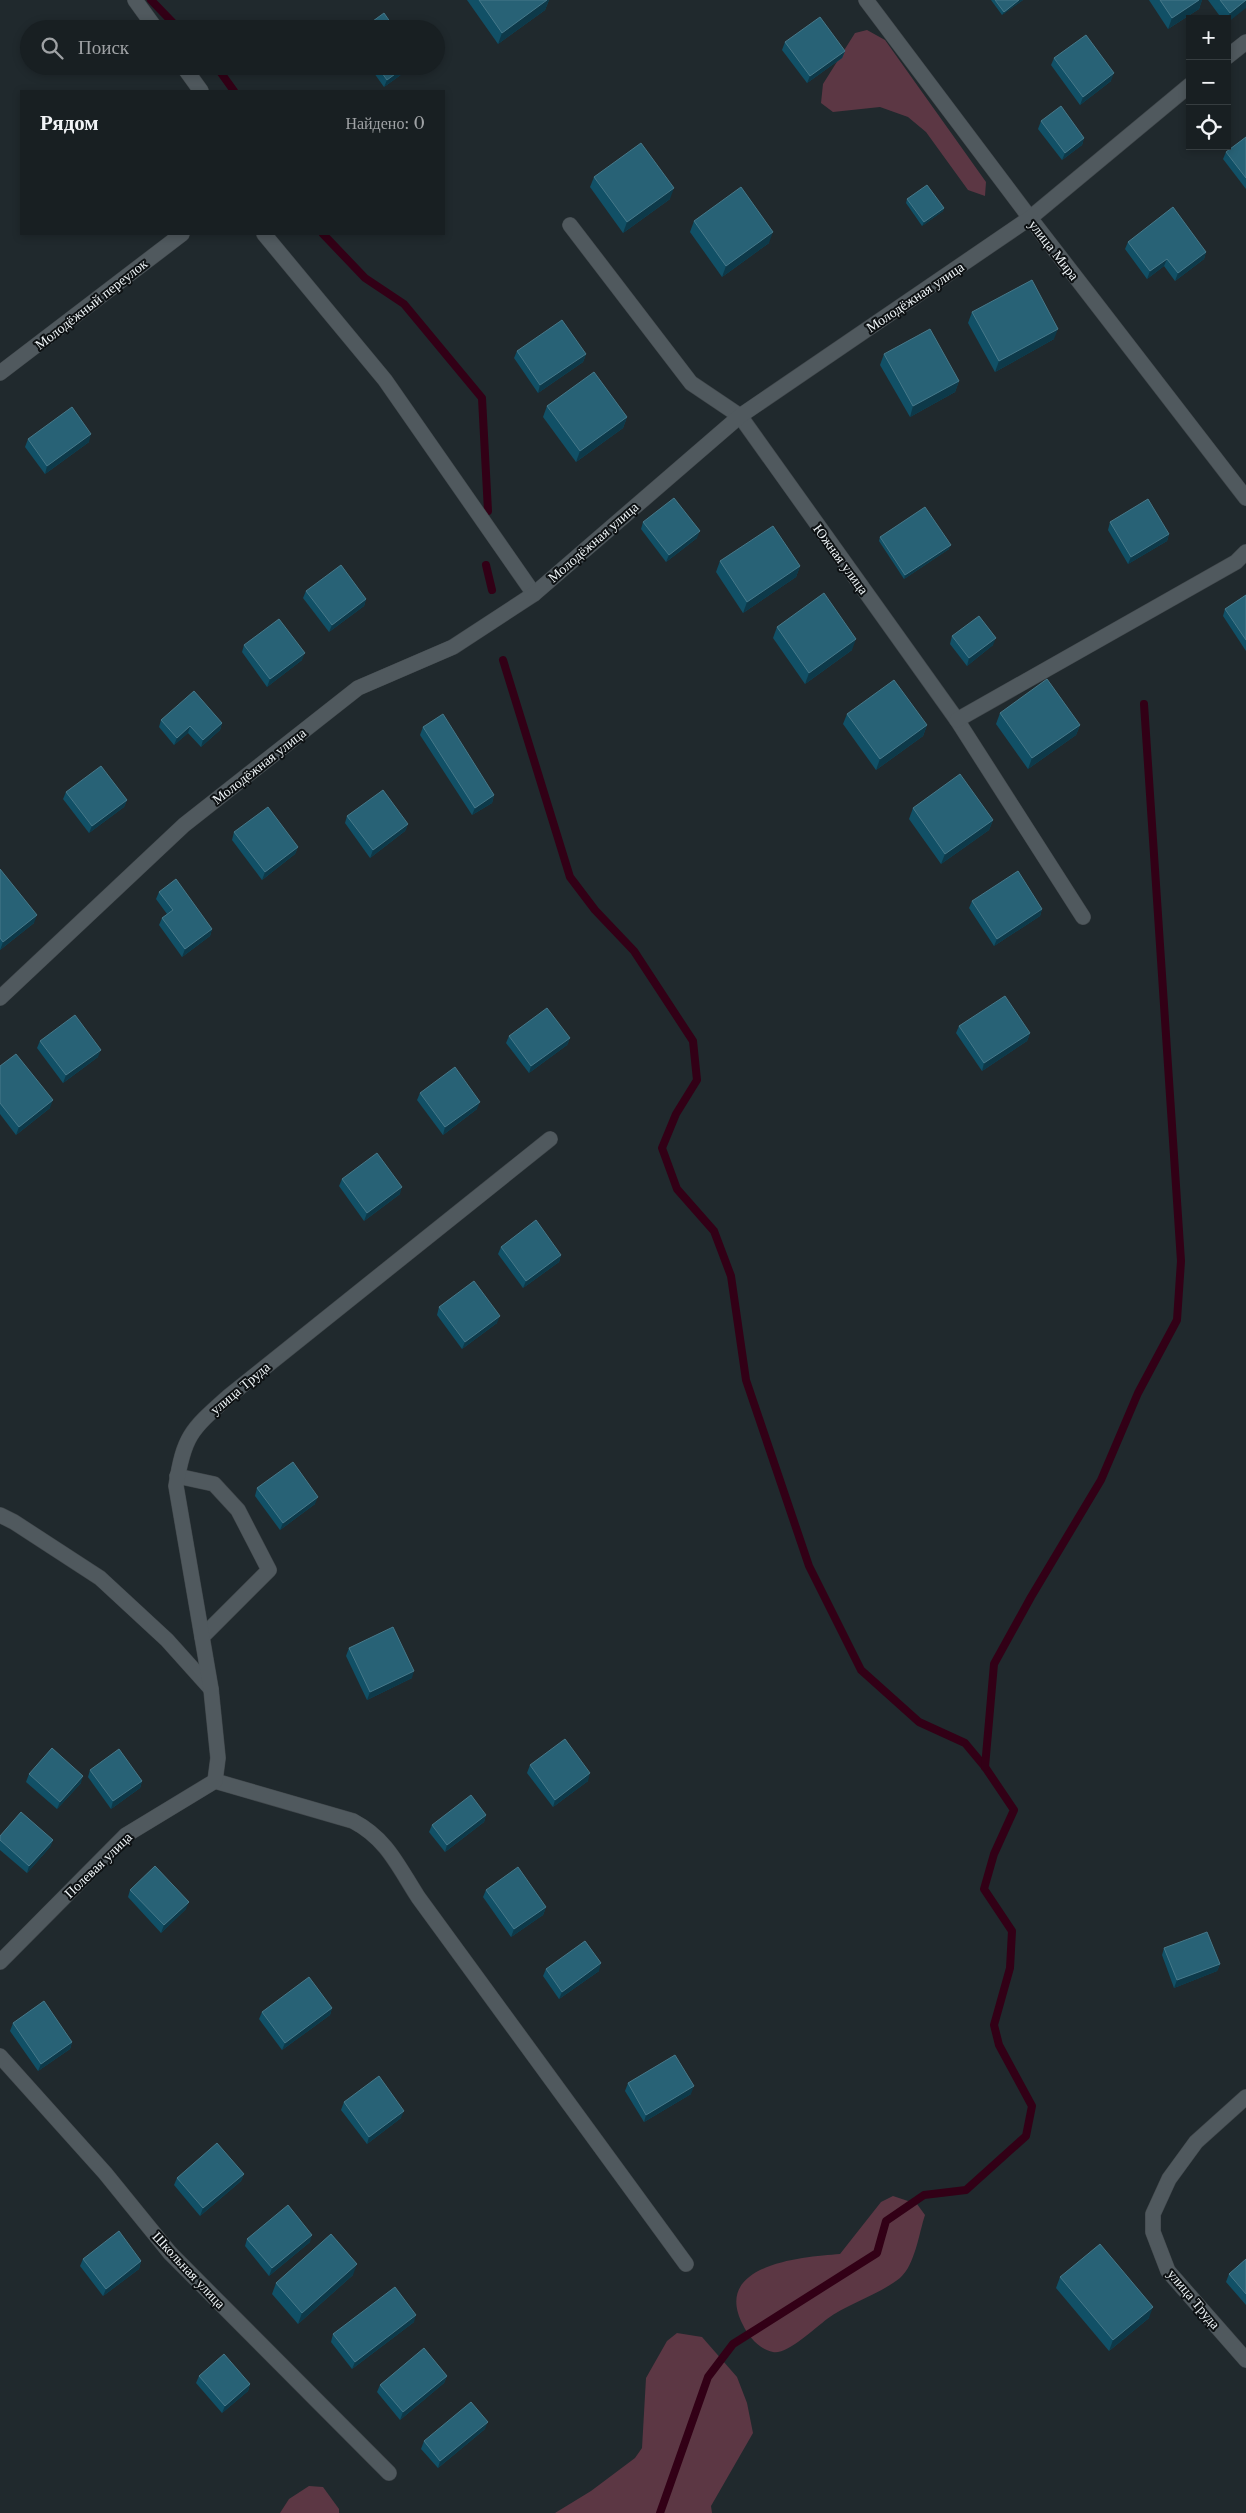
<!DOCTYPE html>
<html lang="ru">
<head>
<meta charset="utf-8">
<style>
	:root { --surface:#181f22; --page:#21272a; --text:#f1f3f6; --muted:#9fa2a5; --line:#363d40 }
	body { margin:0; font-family:"Libre Baskerville",serif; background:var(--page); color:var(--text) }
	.controls { position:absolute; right:15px; top:15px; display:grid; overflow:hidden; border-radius:0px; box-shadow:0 2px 8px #0003 }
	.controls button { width:45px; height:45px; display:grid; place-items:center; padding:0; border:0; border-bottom:1px solid var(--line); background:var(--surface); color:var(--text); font:25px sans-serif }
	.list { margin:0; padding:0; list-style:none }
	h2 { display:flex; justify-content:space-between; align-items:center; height:65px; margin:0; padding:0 20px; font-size:21px }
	h2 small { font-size:16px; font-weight:400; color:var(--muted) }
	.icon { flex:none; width:28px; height:28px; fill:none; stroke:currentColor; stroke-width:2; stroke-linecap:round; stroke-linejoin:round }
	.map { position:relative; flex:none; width:1246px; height:2513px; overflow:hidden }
	.search { position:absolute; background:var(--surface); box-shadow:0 2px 8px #0003; left:20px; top:20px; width:425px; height:55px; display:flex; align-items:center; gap:12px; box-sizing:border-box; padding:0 18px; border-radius:28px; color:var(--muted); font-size:19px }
	.panel { position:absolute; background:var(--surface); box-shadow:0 2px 8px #0003; left:20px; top:90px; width:425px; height:145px; border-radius:0px }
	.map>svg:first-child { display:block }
	.green { fill:#5c3744 }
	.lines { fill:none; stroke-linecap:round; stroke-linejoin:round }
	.stream { stroke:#320016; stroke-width:8 }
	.lane-casing { stroke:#40474b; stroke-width:16 }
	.street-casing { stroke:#40474b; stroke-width:16 }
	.lane { stroke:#50595e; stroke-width:15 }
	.street { stroke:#50595e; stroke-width:15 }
	.wall { fill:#115066 }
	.shaded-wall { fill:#0d3949 }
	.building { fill:#286276; stroke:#47798a }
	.labels { text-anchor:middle; stroke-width:4; stroke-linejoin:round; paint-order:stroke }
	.street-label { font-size:14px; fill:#eef4f7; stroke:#0d1113 }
</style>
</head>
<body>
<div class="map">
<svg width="1246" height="2513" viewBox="0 0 1246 2513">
	<rect width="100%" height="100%" fill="#20292d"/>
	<g class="green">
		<polygon points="867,30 885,40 986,182 985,196 968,190 926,132 908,117 880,107 833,112 821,103 823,84 855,33"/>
		<path d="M893,2196L917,2204L925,2215C919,2233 915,2265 900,2278C882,2293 847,2304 827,2319C815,2328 787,2355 773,2352C760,2350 748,2336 743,2325C711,2264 802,2257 840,2254L881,2202Z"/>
		<polygon points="677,2333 702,2337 737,2377 747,2403 753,2433 711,2506 712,2513 555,2513 591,2491 635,2458 642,2448 646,2378 667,2341"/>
		<polygon points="309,2486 323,2487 339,2509 339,2513 280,2513 289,2499"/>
	</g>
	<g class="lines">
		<g class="stream">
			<polyline points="151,0 179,29"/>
			<polyline points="216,66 234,91"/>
			<polyline points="323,234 365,278 404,304 482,398 488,511"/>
			<polyline points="486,565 492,590"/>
			<polyline points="503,660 570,877 595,910 634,951 693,1041 697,1080 676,1114 662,1148 677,1189 714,1231 731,1276 746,1380 809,1566 861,1670 919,1722 965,1743 985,1767 1014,1810 994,1854 984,1889 1012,1931 1010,1968 994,2025 999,2045 1032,2106 1026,2136 966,2190 924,2195 886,2221 877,2253 733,2344 708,2377 660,2513"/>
			<polyline points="985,1767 994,1664 1031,1597 1101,1480 1138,1393 1177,1320 1181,1261 1144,704"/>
		</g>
		<g class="lane-casing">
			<g id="lane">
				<polyline points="177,1476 214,1484 238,1510 269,1570 202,1637"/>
				<polyline points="0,1515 14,1522 100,1578 167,1640 211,1689"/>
				<path d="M215,1781L353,1821C387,1839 398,1866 418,1897L686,2264"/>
			</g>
		</g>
		<g class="street-casing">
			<g id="street">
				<polyline points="135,0 156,29"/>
				<polyline points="866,0 1030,218 1246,498"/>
				<polyline points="1227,57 1246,42"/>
				<polyline points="183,66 201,91"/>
				<polyline points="570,225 691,383 740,416 957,720 1083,917"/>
				<polyline points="264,234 385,380 534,594"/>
				<polyline points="0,373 182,234"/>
				<polyline points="957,720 1236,562 1246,552"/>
				<polyline points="0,998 184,825 358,688 453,647 534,594 740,416 1030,218 1190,85"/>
				<path d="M0,1962L126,1835L215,1781L218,1758L211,1689L176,1486C184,1435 191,1430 229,1396L550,1139"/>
				<polyline points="0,2056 105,2173 170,2253 389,2473"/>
				<polyline points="1246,2097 1196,2142 1169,2179 1153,2214 1153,2232 1168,2271 1246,2360"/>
			</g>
		</g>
		<use href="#lane" class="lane"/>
		<use href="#street" class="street"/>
	</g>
	<g class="wall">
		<polygon points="467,0 549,0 545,10 498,44"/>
		<polygon points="991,0 1023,0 1002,15"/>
		<polygon points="1149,0 1202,0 1199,9 1168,29"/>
		<polygon points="1208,0 1246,0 1227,23 1227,19 1222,19"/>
		<polygon points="785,42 845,51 842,58 807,83 782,50"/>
		<polygon points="1054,58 1111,81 1080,105 1051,65"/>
		<polygon points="369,66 413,66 384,87"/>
		<polygon points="1041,121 1084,138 1082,145 1062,160 1038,129"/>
		<polygon points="1246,137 1246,189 1223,159 1226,152"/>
		<polygon points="594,177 670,199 623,233 590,187"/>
		<polygon points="907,199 944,208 943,211 922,226 906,203"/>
		<polygon points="694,221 769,243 722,277 690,232"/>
		<polygon points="1128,242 1206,252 1204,259 1175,281 1164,266 1147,279 1125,249"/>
		<polygon points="972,312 1054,339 995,372 968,323"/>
		<polygon points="517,351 586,354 583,362 538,393 514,358"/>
		<polygon points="884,354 959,381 955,392 910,417 880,365"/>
		<polygon points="547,406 627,417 623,428 576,462 543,417"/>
		<polygon points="28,439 89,442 45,474 25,447"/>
		<polygon points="643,522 697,538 666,562 641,529"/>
		<polygon points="1110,522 1169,534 1167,541 1128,564 1108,530"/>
		<polygon points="880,537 949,549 904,579 879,541"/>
		<polygon points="720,561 800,566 796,577 743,613 716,572"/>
		<polygon points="306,591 366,599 364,606 329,632 303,598"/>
		<polygon points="1246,595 1246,651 1223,616 1225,609"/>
		<polygon points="777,627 852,650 805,684 773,638"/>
		<polygon points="952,636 993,645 967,666 950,644"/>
		<polygon points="244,645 302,660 267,687 242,652"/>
		<polygon points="1000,713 1080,725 1076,735 1028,769 996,724"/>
		<polygon points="847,714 927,725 923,736 876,770 843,724"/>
		<polygon points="161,720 222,723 220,730 201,747 188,733 174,745 159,727"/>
		<polygon points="423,727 494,795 492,803 472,815 420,735"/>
		<polygon points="66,792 127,800 124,807 89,833 63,799"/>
		<polygon points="913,808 993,820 989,830 941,864 909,819"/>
		<polygon points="347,816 408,824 405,831 370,858 345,823"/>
		<polygon points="234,832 298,847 295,854 262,880 232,840"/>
		<polygon points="0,869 34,923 0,950"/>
		<polygon points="159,892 212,929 210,936 182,957 159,925 162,918 167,914 156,899"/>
		<polygon points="972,901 1042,909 1040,916 994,946 969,908"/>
		<polygon points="959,1026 1030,1033 1027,1041 982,1071 956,1033"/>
		<polygon points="509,1036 570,1038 567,1045 529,1073 506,1043"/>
		<polygon points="40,1041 98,1057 63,1083 37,1048"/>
		<polygon points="0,1066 50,1108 16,1135 0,1114"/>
		<polygon points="420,1093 477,1109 443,1135 417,1100"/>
		<polygon points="342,1179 400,1194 364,1221 339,1186"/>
		<polygon points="501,1247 561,1255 559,1262 523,1288 498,1254"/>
		<polygon points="439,1307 497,1323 462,1349 437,1315"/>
		<polygon points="257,1488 315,1504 280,1530 255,1496"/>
		<polygon points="349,1648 412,1678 367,1700 346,1656"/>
		<polygon points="530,1765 588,1781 553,1807 527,1773"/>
		<polygon points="90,1770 142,1781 140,1788 111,1809 88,1777"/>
		<polygon points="29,1774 81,1783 57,1809 26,1782"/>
		<polygon points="486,1815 484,1822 445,1852 429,1832 432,1825"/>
		<polygon points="0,1836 53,1840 50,1847 27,1873 0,1850"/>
		<polygon points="130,1890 186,1909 161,1933 128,1897"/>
		<polygon points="486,1890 546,1907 543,1915 511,1937 483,1897"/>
		<polygon points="1164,1948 1220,1964 1217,1971 1174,1988 1162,1955"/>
		<polygon points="546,1969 599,1971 559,1999 543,1976"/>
		<polygon points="332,2008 330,2015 282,2050 259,2019 262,2012"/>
		<polygon points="13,2023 72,2042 70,2049 38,2071 10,2031"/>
		<polygon points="628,2083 691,2094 644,2122 625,2091"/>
		<polygon points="344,2102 401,2118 367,2144 341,2110"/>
		<polygon points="244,2174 241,2181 200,2216 174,2185 177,2178"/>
		<polygon points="247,2239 310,2242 269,2276 245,2246"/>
		<polygon points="83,2259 141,2261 139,2269 103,2296 80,2266"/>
		<polygon points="1246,2259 1246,2305 1226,2282 1229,2274"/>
		<polygon points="353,2275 298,2324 272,2294 276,2283"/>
		<polygon points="1060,2277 1149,2318 1109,2351 1056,2288"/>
		<polygon points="414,2322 352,2369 331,2342 333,2334"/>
		<polygon points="199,2376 250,2384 248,2391 222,2413 196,2383"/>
		<polygon points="447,2376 444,2383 400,2420 377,2392 380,2385"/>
		<polygon points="485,2429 438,2468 421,2449 424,2441"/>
	</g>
	<g class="shaded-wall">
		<polygon points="547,0 549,0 545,10 498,44 502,33"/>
		<polygon points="1019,0 1023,0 1002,15 1004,12"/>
		<polygon points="1199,0 1202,0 1199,9 1168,29 1172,18"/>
		<polygon points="1246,0 1246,8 1227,23 1227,20 1230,13"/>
		<polygon points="845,51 842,58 807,83 810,76"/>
		<polygon points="406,66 413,66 384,87 387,80"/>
		<polygon points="1114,73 1111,81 1080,105 1083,97"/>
		<polygon points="1084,138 1082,145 1062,160 1065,153"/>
		<polygon points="674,188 670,199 623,233 627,222"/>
		<polygon points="944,208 943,211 922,226 924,222"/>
		<polygon points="773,232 769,243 722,277 726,266"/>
		<polygon points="1206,252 1204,259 1175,281 1178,273"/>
		<polygon points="1167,259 1164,266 1147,279 1150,271"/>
		<polygon points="1058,329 1054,339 995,372 999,361"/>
		<polygon points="586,354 583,362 538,393 540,385"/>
		<polygon points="959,381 955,392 910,417 913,406"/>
		<polygon points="627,417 623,428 576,462 580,451"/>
		<polygon points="91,434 89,442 45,474 47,466"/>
		<polygon points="700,531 697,538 666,562 669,555"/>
		<polygon points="1169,534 1167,541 1128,564 1131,557"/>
		<polygon points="951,545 949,549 904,579 905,575"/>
		<polygon points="800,566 796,577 743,613 747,602"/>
		<polygon points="366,599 364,606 329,632 332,625"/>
		<polygon points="996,638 993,645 967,666 969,658"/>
		<polygon points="856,639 852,650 805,684 809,673"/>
		<polygon points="305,653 302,660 267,687 270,679"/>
		<polygon points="222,723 220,730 201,747 203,740"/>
		<polygon points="927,725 923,736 876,770 880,759"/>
		<polygon points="1080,725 1076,735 1028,769 1032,758"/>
		<polygon points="190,726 188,733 174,745 177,738"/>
		<polygon points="494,795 492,803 472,815 475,808"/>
		<polygon points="127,800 124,807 89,833 92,826"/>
		<polygon points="993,820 989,830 941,864 945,854"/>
		<polygon points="408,824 405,831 370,858 373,850"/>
		<polygon points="298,847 295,854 262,880 265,872"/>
		<polygon points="1042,909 1040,916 994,946 997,939"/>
		<polygon points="37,915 34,923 0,950 3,942"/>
		<polygon points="212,929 210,936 182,957 185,949"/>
		<polygon points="1030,1033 1027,1041 982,1071 984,1063"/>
		<polygon points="570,1038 567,1045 529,1073 531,1066"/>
		<polygon points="101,1050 98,1057 63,1083 66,1075"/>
		<polygon points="53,1100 50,1108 16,1135 19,1127"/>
		<polygon points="480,1102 477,1109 443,1135 445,1127"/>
		<polygon points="402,1187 400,1194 364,1221 367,1213"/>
		<polygon points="561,1255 559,1262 523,1288 526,1281"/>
		<polygon points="500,1316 497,1323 462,1349 465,1342"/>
		<polygon points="318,1497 315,1504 280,1530 283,1523"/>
		<polygon points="414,1671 412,1678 367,1700 370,1692"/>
		<polygon points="590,1773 588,1781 553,1807 555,1800"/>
		<polygon points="83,1776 81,1783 57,1809 60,1802"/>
		<polygon points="142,1781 140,1788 111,1809 113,1801"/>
		<polygon points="486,1815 484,1822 445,1852 447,1845"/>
		<polygon points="53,1840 50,1847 27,1873 29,1866"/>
		<polygon points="189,1902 186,1909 161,1933 164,1925"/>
		<polygon points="546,1907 543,1915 511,1937 514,1929"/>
		<polygon points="601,1963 599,1971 559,1999 562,1992"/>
		<polygon points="1220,1964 1217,1971 1174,1988 1177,1980"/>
		<polygon points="332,2008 330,2015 282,2050 285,2043"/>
		<polygon points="72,2042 70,2049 38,2071 41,2064"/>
		<polygon points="694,2086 691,2094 644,2122 646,2115"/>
		<polygon points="404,2111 401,2118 367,2144 369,2137"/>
		<polygon points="244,2174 241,2181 200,2216 203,2208"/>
		<polygon points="312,2235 310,2242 269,2276 272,2268"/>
		<polygon points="141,2261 139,2269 103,2296 106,2289"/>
		<polygon points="357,2264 353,2275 298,2324 302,2313"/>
		<polygon points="1153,2307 1149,2318 1109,2351 1113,2340"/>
		<polygon points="416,2315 414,2322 352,2369 355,2362"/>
		<polygon points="447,2376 444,2383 400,2420 403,2412"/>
		<polygon points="250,2384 248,2391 222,2413 225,2406"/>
		<polygon points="488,2422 485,2429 438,2468 440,2461"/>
	</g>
	<g class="building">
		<polygon points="479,0 547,0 502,33"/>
		<polygon points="995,0 1019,0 1004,12"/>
		<polygon points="1160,0 1199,0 1172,18"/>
		<polygon points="1220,0 1246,0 1230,13"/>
		<polygon points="384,13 395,29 362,29"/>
		<polygon points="820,17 845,51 810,76 785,42"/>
		<polygon points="1086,35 1114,73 1083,97 1054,58"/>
		<polygon points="377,66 406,66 387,80"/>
		<polygon points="1061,106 1084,138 1065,153 1041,121"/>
		<polygon points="1246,137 1246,178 1226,152"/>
		<polygon points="641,143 674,188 627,222 594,177"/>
		<polygon points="927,185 944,208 924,222 907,199"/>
		<polygon points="741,187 773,232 726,266 694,221"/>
		<polygon points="1173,207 1206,252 1178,273 1167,259 1150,271 1128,242"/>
		<polygon points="1032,280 1058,329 999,361 972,312"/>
		<polygon points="562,320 586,354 540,385 517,351"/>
		<polygon points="930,329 959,381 913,406 884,354"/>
		<polygon points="594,372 627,417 580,451 547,406"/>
		<polygon points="72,407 91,434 47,466 28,439"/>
		<polygon points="674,498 700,531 669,555 643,522"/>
		<polygon points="1148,499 1169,534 1131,557 1110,522"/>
		<polygon points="925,507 951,545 905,575 880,537"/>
		<polygon points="773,526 800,566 747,602 720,561"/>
		<polygon points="341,565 366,599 332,625 306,591"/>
		<polygon points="824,593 856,639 809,673 777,627"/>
		<polygon points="1246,595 1246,640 1225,609"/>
		<polygon points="979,616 996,638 969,658 952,636"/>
		<polygon points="279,619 305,653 270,679 244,645"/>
		<polygon points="1047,679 1080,725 1032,758 1000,713"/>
		<polygon points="894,680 927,725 880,759 847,714"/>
		<polygon points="194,691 222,723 203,740 190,726 177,738 161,720"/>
		<polygon points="443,714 494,795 475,808 423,727"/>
		<polygon points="101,766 127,800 92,826 66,792"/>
		<polygon points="960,774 993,820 945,854 913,808"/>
		<polygon points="383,790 408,824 373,850 347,816"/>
		<polygon points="268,807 298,847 265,872 234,832"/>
		<polygon points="0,869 37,915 3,942 0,938"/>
		<polygon points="1018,871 1042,909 997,939 972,901"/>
		<polygon points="176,879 212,929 185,949 162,918 173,910 159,892"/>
		<polygon points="1005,996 1030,1033 984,1063 959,1026"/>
		<polygon points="547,1008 570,1038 531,1066 509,1036"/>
		<polygon points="75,1015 101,1050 66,1075 40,1041"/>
		<polygon points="16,1054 53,1100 19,1127 0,1103 0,1066"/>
		<polygon points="455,1067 480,1102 445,1127 420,1093"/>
		<polygon points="377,1153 402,1187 367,1213 342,1179"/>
		<polygon points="536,1220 561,1255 526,1281 501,1247"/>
		<polygon points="474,1281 500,1316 465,1342 439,1307"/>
		<polygon points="293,1462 318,1497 283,1523 257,1488"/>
		<polygon points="393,1627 414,1671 370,1692 349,1648"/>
		<polygon points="565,1739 590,1773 555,1800 530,1765"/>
		<polygon points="52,1748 83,1776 60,1802 29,1774"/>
		<polygon points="119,1749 142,1781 113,1801 90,1770"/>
		<polygon points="471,1795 486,1815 447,1845 432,1825"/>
		<polygon points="21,1812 53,1840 29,1866 0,1840 0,1836"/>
		<polygon points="155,1866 189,1902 164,1925 130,1890"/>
		<polygon points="518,1867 546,1907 514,1929 486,1890"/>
		<polygon points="1207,1932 1220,1964 1177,1980 1164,1948"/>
		<polygon points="585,1941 601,1963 562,1992 546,1969"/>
		<polygon points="309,1977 332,2008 285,2043 262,2012"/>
		<polygon points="44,2001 72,2042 41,2064 13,2023"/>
		<polygon points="675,2055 694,2086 646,2115 628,2083"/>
		<polygon points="379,2076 404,2111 369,2137 344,2102"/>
		<polygon points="217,2143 244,2174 203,2208 177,2178"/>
		<polygon points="288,2205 312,2235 272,2268 247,2239"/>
		<polygon points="119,2231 141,2261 106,2289 83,2259"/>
		<polygon points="331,2234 357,2264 302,2313 276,2283"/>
		<polygon points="1100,2244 1153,2307 1113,2340 1060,2277"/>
		<polygon points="1246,2259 1246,2294 1229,2274"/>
		<polygon points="395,2287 416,2315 355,2362 333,2334"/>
		<polygon points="424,2348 447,2376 403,2412 380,2385"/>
		<polygon points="224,2354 250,2384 225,2406 199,2376"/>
		<polygon points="471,2402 488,2422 440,2461 424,2441"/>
	</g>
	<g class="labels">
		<g class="street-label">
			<text transform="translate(1054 250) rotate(52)" y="5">улица Мира</text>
			<text transform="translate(915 297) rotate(-34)" y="5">Молодёжная улица</text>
			<text transform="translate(91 304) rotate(-38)" y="5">Молодёжный переулок</text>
			<text transform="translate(593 542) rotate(-41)" y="5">Молодёжная улица</text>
			<text transform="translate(841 559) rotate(54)" y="5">Южная улица</text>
			<text transform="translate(259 766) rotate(-38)" y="5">Молодёжная улица</text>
			<text transform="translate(240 1388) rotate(-40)" y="5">улица Труда</text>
			<text transform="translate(98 1865) rotate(-44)" y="5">Полевая улица</text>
			<text transform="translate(189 2270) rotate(47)" y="5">Школьная улица</text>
			<text transform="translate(1194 2299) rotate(50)" y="5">улица Труда</text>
		</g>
	</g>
</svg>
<div class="controls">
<button>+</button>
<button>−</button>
<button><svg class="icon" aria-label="locate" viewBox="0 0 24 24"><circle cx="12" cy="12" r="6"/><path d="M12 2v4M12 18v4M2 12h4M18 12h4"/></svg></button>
</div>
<div class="search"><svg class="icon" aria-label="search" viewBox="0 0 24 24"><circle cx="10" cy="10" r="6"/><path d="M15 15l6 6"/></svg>Поиск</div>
<section class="panel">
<h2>Рядом<small>Найдено: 0</small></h2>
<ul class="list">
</ul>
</section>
</div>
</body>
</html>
